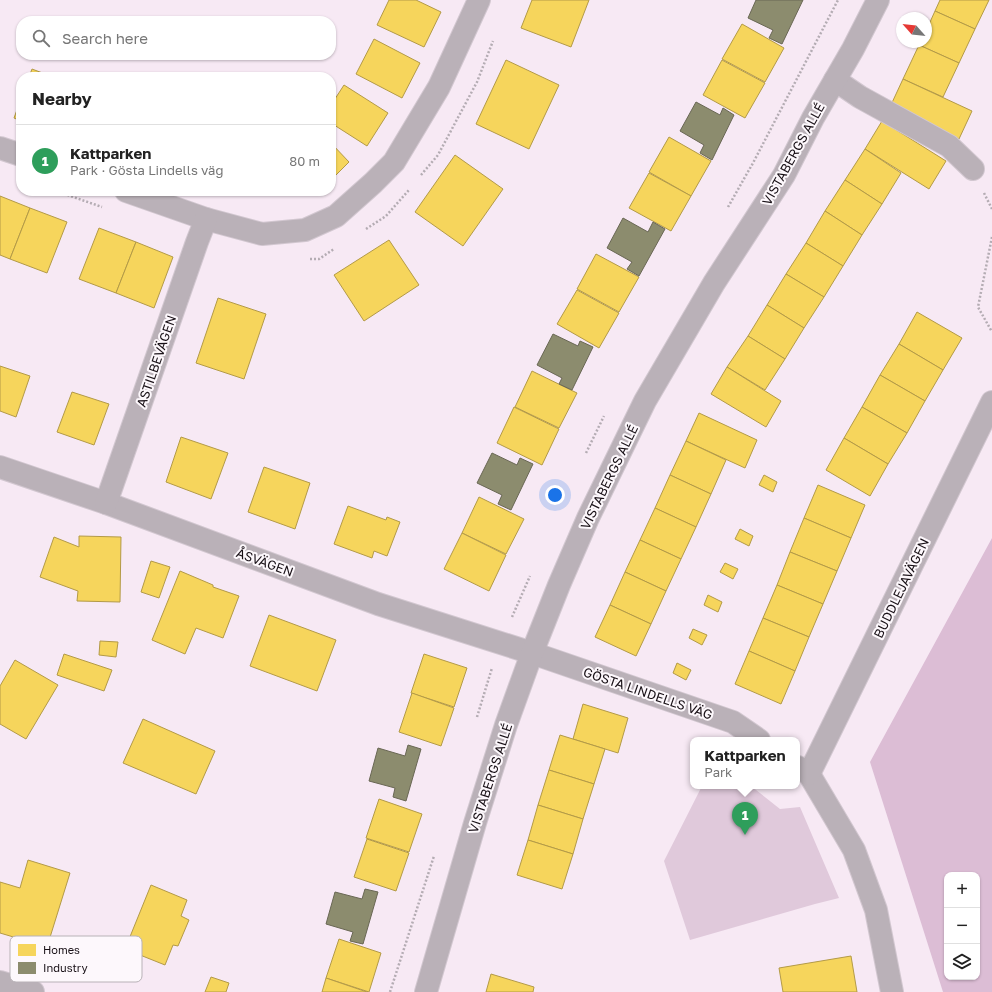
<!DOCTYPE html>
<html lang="en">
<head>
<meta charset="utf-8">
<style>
	:root { --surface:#fff; --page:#f6f6f6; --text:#222; --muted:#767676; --line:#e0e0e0; --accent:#665c64 }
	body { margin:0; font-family:"Golos Text",sans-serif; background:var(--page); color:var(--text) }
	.controls { position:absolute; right:12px; bottom:12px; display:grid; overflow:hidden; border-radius:8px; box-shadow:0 1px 3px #0004 }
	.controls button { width:36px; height:36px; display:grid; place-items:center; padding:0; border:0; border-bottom:1px solid var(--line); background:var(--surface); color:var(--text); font:20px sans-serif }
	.compass { position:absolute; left:896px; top:12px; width:36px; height:36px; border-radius:50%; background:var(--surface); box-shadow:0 1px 3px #0004; rotate:297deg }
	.you { position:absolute; left:555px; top:495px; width:14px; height:14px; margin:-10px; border:3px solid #fff; border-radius:50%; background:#1a73e8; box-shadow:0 0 0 6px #1a73e833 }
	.badge { display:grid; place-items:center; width:26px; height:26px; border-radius:50%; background:var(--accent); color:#fff; font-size:13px; font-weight:700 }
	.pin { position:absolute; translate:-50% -33px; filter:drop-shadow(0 1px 2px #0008) }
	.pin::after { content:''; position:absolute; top:21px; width:14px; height:12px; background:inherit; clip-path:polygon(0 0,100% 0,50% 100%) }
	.popup { position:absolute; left:690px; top:737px; width:110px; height:52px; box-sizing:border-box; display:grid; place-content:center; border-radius:8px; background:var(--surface); filter:drop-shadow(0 1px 3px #0005); font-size:13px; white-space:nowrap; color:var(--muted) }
	.popup b { font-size:15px; color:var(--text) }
	.popup::after { content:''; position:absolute; left:50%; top:100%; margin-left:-8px; border:8px solid transparent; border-top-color:var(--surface) }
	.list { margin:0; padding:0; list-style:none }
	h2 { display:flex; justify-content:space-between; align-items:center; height:52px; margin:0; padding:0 16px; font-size:17px }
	h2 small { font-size:13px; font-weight:400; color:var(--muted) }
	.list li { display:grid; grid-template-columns:26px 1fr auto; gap:12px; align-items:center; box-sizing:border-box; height:72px; padding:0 16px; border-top:1px solid var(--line) }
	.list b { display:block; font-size:15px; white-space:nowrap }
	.list p { margin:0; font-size:13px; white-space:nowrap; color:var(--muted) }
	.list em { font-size:13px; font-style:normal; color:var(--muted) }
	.icon { flex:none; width:22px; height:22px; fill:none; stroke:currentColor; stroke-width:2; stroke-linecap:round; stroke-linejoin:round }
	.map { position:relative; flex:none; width:992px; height:992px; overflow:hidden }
	.search { position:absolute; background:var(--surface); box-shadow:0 1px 3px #0004; left:16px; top:16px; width:320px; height:44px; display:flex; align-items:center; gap:10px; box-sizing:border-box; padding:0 14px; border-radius:16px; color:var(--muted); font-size:15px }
	.panel { position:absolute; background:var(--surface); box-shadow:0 1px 3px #0004; left:16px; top:72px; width:320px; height:124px; border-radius:16px }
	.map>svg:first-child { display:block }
	.green { fill:#e0c9db }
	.forest { fill:#dcbdd5; fill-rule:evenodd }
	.homes { fill:#f6d55c; stroke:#b39a47 }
	.industry { fill:#8c8c6e; stroke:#696754 }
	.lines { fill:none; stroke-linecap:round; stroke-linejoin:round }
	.minor-casing { stroke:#d2c7d0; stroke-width:24 }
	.path { stroke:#b4acb3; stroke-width:2.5; stroke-dasharray:2 2; stroke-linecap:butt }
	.minor { stroke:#bab1b8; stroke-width:22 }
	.labels { text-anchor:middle; stroke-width:4; stroke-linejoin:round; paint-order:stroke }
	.street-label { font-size:13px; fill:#181016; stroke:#fdf8fc }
	.key { fill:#fdf8fc; stroke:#b8b2b7; stroke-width:1 }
	.key-label { font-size:11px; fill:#181016 }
</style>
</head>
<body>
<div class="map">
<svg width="992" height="992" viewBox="0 0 992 992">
	<rect width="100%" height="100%" fill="#f7e9f4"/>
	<polygon class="green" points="702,786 751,786 780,809 800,807 839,898 815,904 690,940 664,861"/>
	<path class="forest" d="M992,538V992H943L870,762ZM947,875H977V977H947Z"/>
	<g class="homes">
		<polygon points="389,0 416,0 441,12 424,47 377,25"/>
		<polygon points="532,0 589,0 571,47 521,28"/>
		<polygon points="940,0 989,0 975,29 935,11"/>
		<polygon points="935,11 975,29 959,63 919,45 921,42 926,42 926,31"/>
		<polygon points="742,24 784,48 765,82 722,59"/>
		<polygon points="374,39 420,63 402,98 356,74"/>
		<polygon points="919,45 959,63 943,97 903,79"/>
		<polygon points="506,60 559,85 529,149 476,124"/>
		<polygon points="722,60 765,83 745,118 703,95"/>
		<polygon points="32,69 53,77 29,77"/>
		<polygon points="903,79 972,111 959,139 890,107"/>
		<polygon points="344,85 388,113 367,146 331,123 331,105"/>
		<polygon points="21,99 21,121 14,118"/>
		<polygon points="882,121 946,161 929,189 865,149"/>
		<polygon points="669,137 711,161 691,196 649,172"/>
		<polygon points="331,143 349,162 331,180"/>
		<polygon points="865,149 901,173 882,204 845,180"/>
		<polygon points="455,155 503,189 463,246 415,212"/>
		<polygon points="649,173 691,196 671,231 629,208"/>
		<polygon points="845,180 882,204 862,235 825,211"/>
		<polygon points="0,196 30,208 10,259 0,255"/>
		<polygon points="30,208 67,222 47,273 10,259"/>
		<polygon points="825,211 862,235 843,266 806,243"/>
		<polygon points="99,228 136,242 116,293 79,279"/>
		<polygon points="389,240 419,285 364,321 334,275"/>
		<polygon points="136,242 173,257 154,308 116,293"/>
		<polygon points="806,243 843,266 824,297 786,274"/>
		<polygon points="596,254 639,277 619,312 577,289"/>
		<polygon points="786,274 824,297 804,328 767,305"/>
		<polygon points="577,290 619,313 599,348 557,324"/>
		<polygon points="218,298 266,314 244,379 196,363"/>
		<polygon points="767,305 804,328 785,359 748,336"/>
		<polygon points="917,312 962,338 943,370 899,344"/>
		<polygon points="748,336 785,359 765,390 727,367"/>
		<polygon points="899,344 943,370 925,401 880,375"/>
		<polygon points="0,366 30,376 16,417 0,411"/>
		<polygon points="727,367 781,401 766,427 711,394"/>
		<polygon points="532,371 577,393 559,428 515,407"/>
		<polygon points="880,375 925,401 907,433 862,407"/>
		<polygon points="72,392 109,404 94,445 57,432"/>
		<polygon points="514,407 559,429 542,465 497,443"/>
		<polygon points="862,407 907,433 888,464 844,438"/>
		<polygon points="699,413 757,440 745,468 686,441"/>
		<polygon points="181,437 228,453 211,499 166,482"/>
		<polygon points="844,438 888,464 870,496 826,470"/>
		<polygon points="686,441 726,460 711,494 670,475"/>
		<polygon points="264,467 310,483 295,529 248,512"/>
		<polygon points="670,475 711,494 696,527 655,508"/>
		<polygon points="764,475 777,482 773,492 759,485"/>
		<polygon points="818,485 865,505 851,538 804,518"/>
		<polygon points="479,497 524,519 506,554 462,533"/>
		<polygon points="348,506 386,520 387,517 400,522 387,556 374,551 372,558 334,544"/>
		<polygon points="655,508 696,527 681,559 640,540"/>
		<polygon points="804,518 851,538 837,571 790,552"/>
		<polygon points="740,529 753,536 749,546 735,539"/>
		<polygon points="462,533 506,555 489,591 444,569"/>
		<polygon points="79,536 121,537 120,602 77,601 78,591 40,577 54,537 79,547"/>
		<polygon points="640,540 681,559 666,591 625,572"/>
		<polygon points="790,552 837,571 823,604 777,585"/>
		<polygon points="151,561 170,567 159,598 141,592"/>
		<polygon points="725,563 738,569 733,579 720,572"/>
		<polygon points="180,571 213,585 213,587 239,596 223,638 196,628 185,654 152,640"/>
		<polygon points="625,572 666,591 651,624 610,605"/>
		<polygon points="777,585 823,604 809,637 763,618"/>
		<polygon points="708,595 722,602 718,612 704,605"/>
		<polygon points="610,605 651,624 636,656 595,637"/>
		<polygon points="269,615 336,640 317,691 250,666"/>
		<polygon points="763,618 809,637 795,671 749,651"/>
		<polygon points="693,629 707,635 702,645 689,638"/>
		<polygon points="100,641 118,642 116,657 99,655"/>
		<polygon points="749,651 795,671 781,704 735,684"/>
		<polygon points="64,654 112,670 104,691 57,675"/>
		<polygon points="424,654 467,668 454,707 411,693"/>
		<polygon points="15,660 58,685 26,739 0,724 0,686"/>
		<polygon points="677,663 691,670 686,680 673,673"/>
		<polygon points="412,693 454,708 441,746 399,732"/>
		<polygon points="583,704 628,718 618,753 573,739"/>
		<polygon points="143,719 215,751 196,794 123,763"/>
		<polygon points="560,735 605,749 594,784 549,770"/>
		<polygon points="549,770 594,784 583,819 538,805"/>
		<polygon points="379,799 422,814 409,852 366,838"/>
		<polygon points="538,805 583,819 573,854 528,840"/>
		<polygon points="367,839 409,853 396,891 354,877"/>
		<polygon points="528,840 573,854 562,889 517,875"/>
		<polygon points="28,860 70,873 47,947 0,933 0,882 20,888"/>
		<polygon points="151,885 187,900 181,916 189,920 178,946 173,945 165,965 125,949"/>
		<polygon points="339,939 381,953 369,992 326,978"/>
		<polygon points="851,956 857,992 783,992 779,968"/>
		<polygon points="491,974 534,987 533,992 486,992"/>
		<polygon points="211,977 229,983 226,992 205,992"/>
		<polygon points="326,978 367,992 322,992"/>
	</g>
	<g class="industry">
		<polygon points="756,0 803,0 782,44 769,38 773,30 748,18"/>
		<polygon points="696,102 720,115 723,108 734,115 712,160 700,153 704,145 680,131"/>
		<polygon points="623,218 648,232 653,222 665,229 639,276 627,269 632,262 607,248"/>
		<polygon points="553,334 578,346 580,341 593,347 572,390 559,384 562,378 537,365"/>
		<polygon points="492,453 517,465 520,458 533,464 511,510 498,504 502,495 477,483"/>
		<polygon points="408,745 421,749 406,801 393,797 395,788 369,781 378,748 405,756"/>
		<polygon points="365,889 378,892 363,944 350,941 353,932 326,924 335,892 362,899"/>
	</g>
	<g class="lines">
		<g class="minor-casing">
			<g id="minor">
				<polyline points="835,80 860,97 949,146 973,169"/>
				<polyline points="0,148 21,155"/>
				<polyline points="126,191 206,219 262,234 305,230 336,216 373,183 394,162 439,87 479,0"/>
				<polyline points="0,467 106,503 378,604 532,653 733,722 759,740"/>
				<polyline points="106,503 197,242 206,219"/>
				<polyline points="798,767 809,774 854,850 876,910 892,992"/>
				<polyline points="809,774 992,402"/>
				<polyline points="0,982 33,992"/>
				<polyline points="426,992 475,823 506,725 532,653 559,585 588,518 645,401 714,283 784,175 813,118 853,49 878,0"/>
			</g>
		</g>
		<g class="path">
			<polyline points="421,175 438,155 477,82 493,41"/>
			<polyline points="56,191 102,207"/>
			<polyline points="984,193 992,209"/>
			<polyline points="728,207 753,163 838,0"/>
			<polyline points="366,229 386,216 409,190"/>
			<polyline points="992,237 978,307 992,332"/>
			<polyline points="310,259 319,259 334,249"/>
			<polyline points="586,453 604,416"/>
			<polyline points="512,617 530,576"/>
			<polyline points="477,717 492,668"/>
			<polyline points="390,992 434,856"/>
		</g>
		<use href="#minor" class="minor"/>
	</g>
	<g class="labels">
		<g class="street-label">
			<text transform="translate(793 154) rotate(-61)" y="5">VISTABERGS ALLÉ</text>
			<text transform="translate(156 361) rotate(-71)" y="5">ASTILBEVÄGEN</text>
			<text transform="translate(609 477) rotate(-64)" y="5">VISTABERGS ALLÉ</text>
			<text transform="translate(265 562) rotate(20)" y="5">ÅSVÄGEN</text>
			<text transform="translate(901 588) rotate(-64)" y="5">BUDDLEJAVÄGEN</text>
			<text transform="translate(648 693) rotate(19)" y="5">GÖSTA LINDELLS VÄG</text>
			<text transform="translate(490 778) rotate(-72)" y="5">VISTABERGS ALLÉ</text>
		</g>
	</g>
	<rect x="10" y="936" width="132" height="46" rx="6" class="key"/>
	<rect x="18" y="944" width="18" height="12" fill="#f6d55c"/>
	<rect x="18" y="962" width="18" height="12" fill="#8c8c6e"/>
	<g class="key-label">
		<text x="43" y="954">Homes</text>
		<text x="43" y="972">Industry</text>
	</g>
</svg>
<div class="controls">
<button>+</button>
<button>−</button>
<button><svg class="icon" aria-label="layers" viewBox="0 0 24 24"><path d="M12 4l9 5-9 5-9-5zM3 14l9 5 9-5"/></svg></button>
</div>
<svg class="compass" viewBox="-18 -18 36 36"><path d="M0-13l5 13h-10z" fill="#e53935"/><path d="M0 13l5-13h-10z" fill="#767676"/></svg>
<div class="you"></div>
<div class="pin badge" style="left:745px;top:835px;background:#2e9e5b">1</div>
<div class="popup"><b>Kattparken</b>Park</div>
<div class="search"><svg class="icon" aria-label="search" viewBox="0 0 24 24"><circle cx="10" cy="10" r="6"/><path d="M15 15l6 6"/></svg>Search here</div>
<section class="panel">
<h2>Nearby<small></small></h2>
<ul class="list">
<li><span class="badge" style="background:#2e9e5b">1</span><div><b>Kattparken</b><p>Park · Gösta Lindells väg</p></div><em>80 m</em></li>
</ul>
</section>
</div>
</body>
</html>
